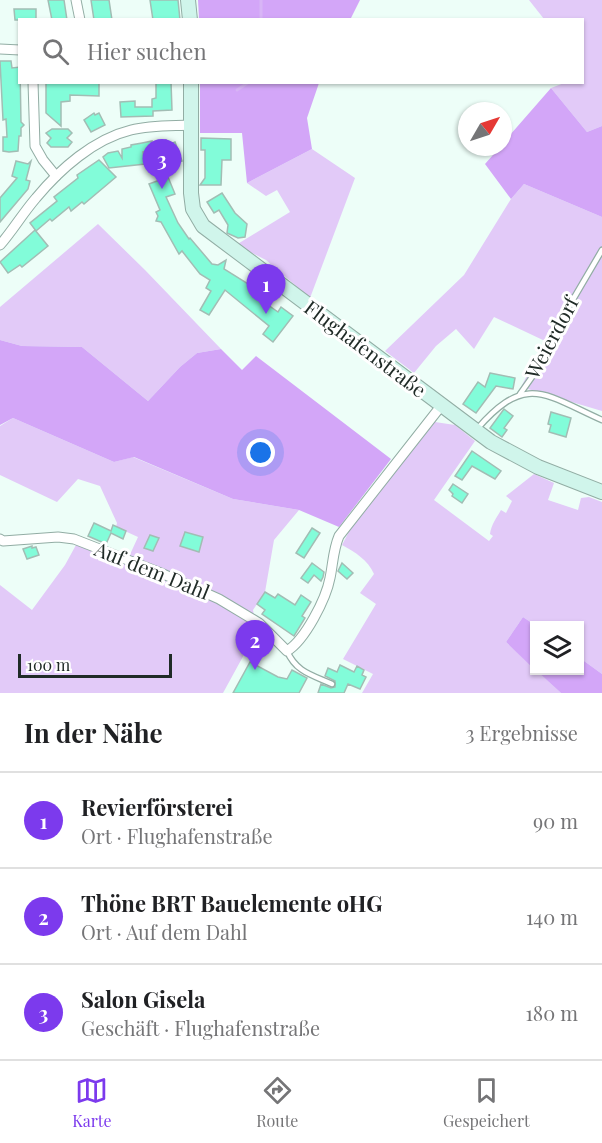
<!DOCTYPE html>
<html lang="de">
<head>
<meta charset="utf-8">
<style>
	:root { --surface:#fff; --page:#f2f2f2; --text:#202124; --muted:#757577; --line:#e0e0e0; --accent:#7c3aed }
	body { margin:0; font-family:"Playfair Display",serif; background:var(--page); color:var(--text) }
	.controls { position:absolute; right:18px; bottom:18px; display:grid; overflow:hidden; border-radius:0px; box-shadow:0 2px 4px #0004 }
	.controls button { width:54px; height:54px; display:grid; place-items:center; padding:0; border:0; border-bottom:2px solid var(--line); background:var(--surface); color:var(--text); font:30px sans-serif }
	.compass { position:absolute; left:458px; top:102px; width:54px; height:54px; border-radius:50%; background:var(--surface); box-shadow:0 2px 4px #0004; rotate:51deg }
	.scale { position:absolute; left:18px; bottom:15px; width:154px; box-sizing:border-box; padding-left:6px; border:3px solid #202b27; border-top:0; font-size:16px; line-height:21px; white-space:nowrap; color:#202b27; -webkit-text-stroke:4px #fff; paint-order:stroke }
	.you { position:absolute; left:261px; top:453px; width:21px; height:21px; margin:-15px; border:4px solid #fff; border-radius:50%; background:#1a73e8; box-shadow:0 0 0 9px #1a73e833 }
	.badge { display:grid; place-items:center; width:39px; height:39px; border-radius:50%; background:var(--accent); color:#fff; font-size:20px; font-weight:700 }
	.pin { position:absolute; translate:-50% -50px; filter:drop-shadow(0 2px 3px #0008) }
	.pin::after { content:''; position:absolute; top:32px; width:21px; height:18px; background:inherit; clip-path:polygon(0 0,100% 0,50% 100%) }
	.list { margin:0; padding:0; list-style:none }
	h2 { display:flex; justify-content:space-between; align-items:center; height:78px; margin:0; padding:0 24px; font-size:26px }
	h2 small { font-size:20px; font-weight:400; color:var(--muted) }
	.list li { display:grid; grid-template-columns:39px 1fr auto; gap:18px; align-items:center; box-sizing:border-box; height:96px; padding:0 24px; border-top:2px solid var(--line) }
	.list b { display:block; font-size:22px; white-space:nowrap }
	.list p { margin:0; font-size:20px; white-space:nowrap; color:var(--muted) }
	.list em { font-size:20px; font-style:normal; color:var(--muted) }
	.icon { flex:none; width:33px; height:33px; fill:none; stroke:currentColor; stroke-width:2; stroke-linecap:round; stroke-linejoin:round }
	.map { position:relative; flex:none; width:602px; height:693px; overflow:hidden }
	.search { position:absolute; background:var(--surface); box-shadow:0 2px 4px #0004; left:18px; right:18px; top:18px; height:66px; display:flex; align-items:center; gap:15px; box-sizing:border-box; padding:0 21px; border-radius:0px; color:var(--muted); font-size:22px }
	.sheet { height:366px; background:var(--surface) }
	nav { display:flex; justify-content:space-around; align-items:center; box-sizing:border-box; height:84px; border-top:2px solid var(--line); background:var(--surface); font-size:16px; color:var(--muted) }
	nav a { display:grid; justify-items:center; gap:3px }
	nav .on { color:var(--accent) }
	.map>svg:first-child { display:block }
	.green { fill:#e2caf8 }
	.forest { fill:#d3a6f8 }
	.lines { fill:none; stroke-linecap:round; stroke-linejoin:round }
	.stream { stroke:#d8b5f6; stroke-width:3 }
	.building { fill:#82fcd9; stroke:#a2bdb4; stroke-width:1.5 }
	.service-casing { stroke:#92ada4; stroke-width:7 }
	.minor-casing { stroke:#92ada4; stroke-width:11 }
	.secondary-casing { stroke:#92ada4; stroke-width:16 }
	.service { stroke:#fff; stroke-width:4.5 }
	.minor { stroke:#fff; stroke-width:9 }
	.secondary { stroke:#d0f5eb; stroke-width:14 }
	.labels { text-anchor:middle; stroke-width:6; stroke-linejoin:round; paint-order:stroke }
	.street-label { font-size:20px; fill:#202b27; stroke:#fff }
</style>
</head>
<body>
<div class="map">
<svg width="602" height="693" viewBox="0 0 602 693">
	<rect width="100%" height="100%" fill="#edfef8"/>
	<g class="green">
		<polygon points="529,0 602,0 602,126 587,132 551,88 564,83 582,82 583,74 584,73 582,70 582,20 544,19"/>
		<polygon points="312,149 355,178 310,298 266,260 236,245 290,212 277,190 266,196 247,183"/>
		<polygon points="524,184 602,217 602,411 521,387 545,341 494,317 474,349 456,329 436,346 414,373 385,351 464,275 511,199"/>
		<polygon points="98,224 145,270 221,349 197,353 180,367 148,401 82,347 22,346 0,340 0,307"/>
		<polygon points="13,418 114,462 133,457 233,499 299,510 274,540 265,592 253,610 257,631 223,693 0,693 0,585 32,610 65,565 76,545 127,561 138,537 116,527 117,523 100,486 78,479 57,502 0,475 0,426"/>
		<path d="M435,422L455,425L475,441L434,500L489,541L493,536L490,534C491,525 497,517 501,510L506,513L512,501L506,496L534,474L554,483L548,500L578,510L581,498L589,497L602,502V674L580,658V626L535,625L523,617L506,642L561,693H362L373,674L343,659L376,604L360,593L374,574C368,560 355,552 342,545L354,522Z"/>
	</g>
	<g class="forest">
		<polygon points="198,0 360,0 350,20 199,19"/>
		<polygon points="200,83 319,83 307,118 312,149 247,183 242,133 200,133"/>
		<polygon points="551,88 587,132 602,126 602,217 524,184 511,199 485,164 500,147 503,147 503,143"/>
		<polygon points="0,340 22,346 82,347 148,401 180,367 197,353 221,349 242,370 256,356 391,459 339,527 299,510 233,499 134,457 114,462 13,418 0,425"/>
		<polygon points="523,617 535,625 534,669 506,642"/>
		<polygon points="580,658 602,674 602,693 561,693 537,671 580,670"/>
	</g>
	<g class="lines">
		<g class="stream">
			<polyline points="261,0 261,20"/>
			<polyline points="237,90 249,82"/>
		</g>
	</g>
	<g class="building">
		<polygon points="48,0 64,0 67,20 52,20"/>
		<polygon points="91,0 109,0 112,20 94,20"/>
		<polygon points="150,0 178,0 180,20 153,20"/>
		<polygon points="14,9 36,9 36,20 15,20"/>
		<polygon points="0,61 11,61 12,68 20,67 21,122 24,125 21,128 21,136 19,136 18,151 9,152 3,151 3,137 7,137 6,119 3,120"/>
		<polygon points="46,82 99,83 99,96 70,95 70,101 61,102 61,126 46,113"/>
		<polygon points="156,82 171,82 172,110 153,111 153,116 121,117 120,102 135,101 135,107 152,107 152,99 156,98"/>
		<polygon points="94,113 95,115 99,113 105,125 91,132 84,120"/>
		<polygon points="52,129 68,129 72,133 67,138 72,142 68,147 51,147 47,143 51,138 46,133"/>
		<polygon points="201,138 231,139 231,160 222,160 221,185 200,185 205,178 205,150 201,150"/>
		<polygon points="166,140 168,145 175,142 182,161 171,164 168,153 161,155 159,150 143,152 145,164 109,168 103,157 108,153 118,151 122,158 122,149 131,147 131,145 142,143 152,141 152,145"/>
		<polygon points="99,160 116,177 84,204 82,202 71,211 69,207 52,221 50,219 36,231 30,223 57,201 54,197 78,178 77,175"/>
		<polygon points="16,161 28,164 31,161 26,180 30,181 28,189 0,222 0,198 17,178 12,176"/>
		<polygon points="168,177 175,194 166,197 178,223 189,239 190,238 212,264 218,265 226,260 224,269 258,290 254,295 278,312 281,307 293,316 273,342 263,334 269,326 225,290 209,315 200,310 211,291 206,288 210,280 200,274 182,251 179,254 161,222 156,221 158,216 156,212 160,210 149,184"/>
		<polygon points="222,193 235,213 247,224 245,237 238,238 227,233 228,225 219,210 214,213 207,202"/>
		<polygon points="35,230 48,246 22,267 20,265 8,273 0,262"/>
		<polygon points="490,373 515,378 513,389 496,386 476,413 463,404 478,382 485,387"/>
		<polygon points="504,409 513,416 504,428 507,430 502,437 490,428"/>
		<polygon points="551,412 571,418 566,437 549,432 551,425 548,424"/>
		<polygon points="472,451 501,471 495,479 472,466 462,480 455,476"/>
		<polygon points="453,484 468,494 462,503 452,496 453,494 449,490"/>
		<polygon points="94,523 111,531 113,525 126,531 123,539 111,533 106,544 88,536"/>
		<polygon points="312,528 320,533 304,558 296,553"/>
		<polygon points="185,532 203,537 199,552 180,546"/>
		<polygon points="150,535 159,538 153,551 144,548"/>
		<polygon points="32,546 32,548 36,547 39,555 27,559 23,549"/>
		<polygon points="312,563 324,572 323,577 321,581 314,575 308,583 301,578"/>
		<polygon points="342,563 353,573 347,579 338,571"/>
		<polygon points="265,592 275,598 278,594 295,605 301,595 311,602 302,616 305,618 294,636 262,614 265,610 257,604"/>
		<polygon points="250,662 278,677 287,679 292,670 307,678 299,693 233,693"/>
		<polygon points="340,665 354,672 357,666 364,670 362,675 366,677 360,689 348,684 344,693 318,693 321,684 331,688 335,687 335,681 325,676 328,668 337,672"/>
	</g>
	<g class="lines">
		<g class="service-casing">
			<g id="service">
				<polyline points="520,394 532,377 568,308 602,250"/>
				<path d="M477,429C526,373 544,394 602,420"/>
				<path d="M287,651C296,672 312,675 332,684"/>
			</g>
		</g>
		<g class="minor-casing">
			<g id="minor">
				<polyline points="76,0 80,20"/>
				<polyline points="0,49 20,50"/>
				<polyline points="33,82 35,146 43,160 56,176"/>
				<path d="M0,245C13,230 23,213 36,198C60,169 94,139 131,130C151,125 171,126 191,125"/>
				<path d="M0,539L3,541L58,537L74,539L161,573L219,599L259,623L287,651C305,640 326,599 330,578C333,564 333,550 339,536L441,406"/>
			</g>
		</g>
		<g class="secondary-casing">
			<g id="secondary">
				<polyline points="188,0 190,20"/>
				<polyline points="191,82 191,193 193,209 203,226 491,442 538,467 602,492"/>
			</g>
		</g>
		<use href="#service" class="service"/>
		<use href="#minor" class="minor"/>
		<use href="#secondary" class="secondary"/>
	</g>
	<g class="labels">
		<g class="street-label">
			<text transform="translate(552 338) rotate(-62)" y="7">Weierdorf</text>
			<text transform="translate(365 349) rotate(37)" y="7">Flughafenstraße</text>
			<text transform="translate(152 571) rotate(22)" y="7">Auf dem Dahl</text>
		</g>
	</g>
</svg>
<div class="controls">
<button><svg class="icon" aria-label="layers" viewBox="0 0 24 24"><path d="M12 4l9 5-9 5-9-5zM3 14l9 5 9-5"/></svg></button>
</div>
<svg class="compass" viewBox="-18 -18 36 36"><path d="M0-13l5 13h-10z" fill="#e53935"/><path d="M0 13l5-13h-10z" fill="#757577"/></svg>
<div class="scale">100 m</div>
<div class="you"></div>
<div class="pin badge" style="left:266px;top:314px">1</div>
<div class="pin badge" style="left:255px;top:670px">2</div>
<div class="pin badge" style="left:162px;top:189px">3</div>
<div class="search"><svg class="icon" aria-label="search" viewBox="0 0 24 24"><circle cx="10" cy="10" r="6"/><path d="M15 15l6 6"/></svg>Hier suchen</div>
</div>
<section class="sheet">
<h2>In der Nähe<small>3 Ergebnisse</small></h2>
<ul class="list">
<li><span class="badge">1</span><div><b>Revierförsterei</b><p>Ort · Flughafenstraße</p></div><em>90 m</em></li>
<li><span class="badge">2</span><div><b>Thöne BRT Bauelemente oHG</b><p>Ort · Auf dem Dahl</p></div><em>140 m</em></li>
<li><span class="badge">3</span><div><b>Salon Gisela</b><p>Geschäft · Flughafenstraße</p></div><em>180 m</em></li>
</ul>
</section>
<nav>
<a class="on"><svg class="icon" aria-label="map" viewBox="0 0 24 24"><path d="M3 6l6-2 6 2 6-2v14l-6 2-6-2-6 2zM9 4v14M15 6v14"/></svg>Karte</a>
<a><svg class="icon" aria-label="directions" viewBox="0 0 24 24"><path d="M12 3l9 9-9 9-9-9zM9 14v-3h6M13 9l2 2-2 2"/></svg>Route</a>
<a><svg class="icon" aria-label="saved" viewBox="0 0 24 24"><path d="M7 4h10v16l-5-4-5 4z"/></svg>Gespeichert</a>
</nav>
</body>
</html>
